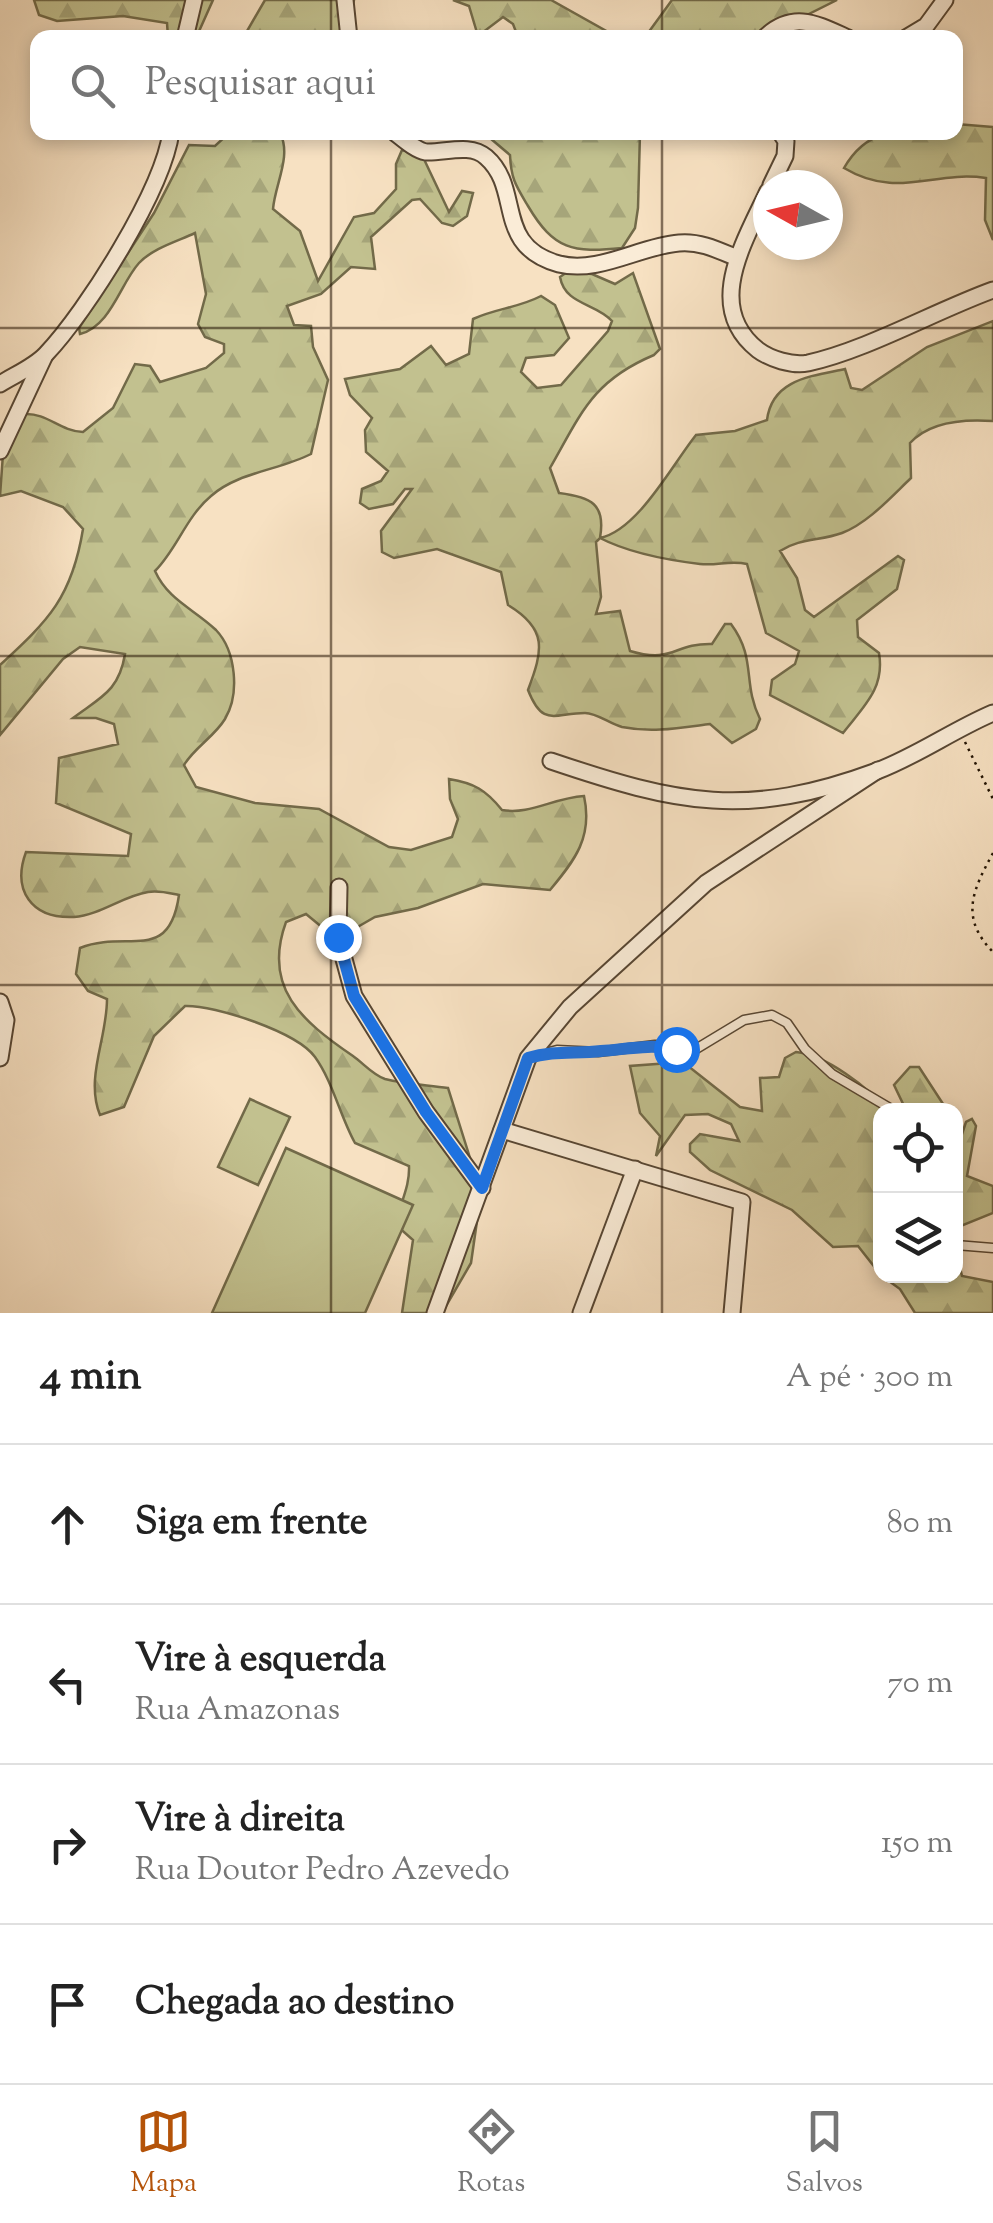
<!DOCTYPE html>
<html lang="pt">
<head>
<meta charset="utf-8">
<style>
	:root { --surface:#fff; --page:#f6f6f6; --text:#222; --muted:#767676; --line:#e0e0e0; --accent:#b45309 }
	body { margin:0; font-family:"Sorts Mill Goudy",serif; background:var(--page); color:var(--text) }
	.controls { position:absolute; right:30px; bottom:30px; display:grid; overflow:hidden; border-radius:20px; box-shadow:0 5px 15px #0003 }
	.controls button { width:90px; height:90px; display:grid; place-items:center; padding:0; border:0; border-bottom:2px solid var(--line); background:var(--surface); color:var(--text); font:50px sans-serif }
	.compass { position:absolute; left:753px; top:170px; width:90px; height:90px; border-radius:50%; background:var(--surface); box-shadow:0 5px 15px #0003; rotate:278deg }
	.stop { position:absolute; width:30px; height:30px; margin:-22px; border:8px solid #1a73e8; border-radius:50%; background:#fff }
	.stop.end { background:#1a73e8; border-color:#fff; box-shadow:0 2px 10px #0008 }
	.list { margin:0; padding:0; list-style:none }
	h2 { display:flex; justify-content:space-between; align-items:center; height:130px; margin:0; padding:0 40px; font-size:42px }
	h2 small { font-size:32px; font-weight:400; color:var(--muted) }
	.list li { display:grid; grid-template-columns:65px 1fr auto; gap:30px; align-items:center; box-sizing:border-box; height:160px; padding:0 40px; border-top:2px solid var(--line) }
	.list b { display:block; font-size:38px; white-space:nowrap }
	.list p { margin:0; font-size:32px; white-space:nowrap; color:var(--muted) }
	.list em { font-size:32px; font-style:normal; color:var(--muted) }
	.icon { flex:none; width:55px; height:55px; fill:none; stroke:currentColor; stroke-width:2; stroke-linecap:round; stroke-linejoin:round }
	.map { position:relative; flex:none; width:993px; height:1313px; overflow:hidden }
	.search { position:absolute; background:var(--surface); box-shadow:0 5px 15px #0003; left:30px; right:30px; top:30px; height:110px; display:flex; align-items:center; gap:25px; box-sizing:border-box; padding:0 35px; border-radius:20px; color:var(--muted); font-size:38px }
	.sheet { height:770px; background:var(--surface) }
	nav { display:flex; justify-content:space-around; align-items:center; box-sizing:border-box; height:140px; border-top:2px solid var(--line); background:var(--surface); font-size:28px; color:var(--muted) }
	nav a { display:grid; justify-items:center; gap:5px }
	nav .on { color:var(--accent) }
	.map>svg:first-child { display:block }
	.forest { fill:url(#forest-firs); stroke:#726a49; stroke-width:2.5 }
	.pitch { fill:#c2c18f; stroke:#726a49; stroke-width:2.5 }
	.lines { fill:none; stroke-linecap:round; stroke-linejoin:round }
	.lane-casing { stroke:#574633; stroke-width:11 }
	.street-casing { stroke:#574633; stroke-width:19 }
	.path { stroke:#221303; stroke-width:2.5; stroke-dasharray:2.5 5; stroke-linecap:butt }
	.lane { stroke:#faecd7; stroke-width:8 }
	.street { stroke:#faecd7; stroke-width:15 }
	.route { stroke:#1a73e8; stroke-width:12 }
	.grid { fill:none; stroke:#221303; stroke-width:2.5; stroke-opacity:0.55 }
</style>
</head>
<body>
<div class="map">
<svg width="993" height="1313" viewBox="0 0 993 1313">
	<defs>
		<pattern id="forest-firs" width="22" height="20" patternUnits="userSpaceOnUse" patternTransform="scale(2.5)"><rect width="22" height="20" fill="#c2c18f"/><path d="M5 1l3.5 6h-7zM16 11l3.5 6h-7z" fill="#a6a57a"/></pattern>
	</defs>
	<rect width="100%" height="100%" fill="#f7e1c2"/>
	<filter id="stains"><feTurbulence type="fractalNoise" baseFrequency=".002" numOctaves="4"/><feColorMatrix values="0 0 0 0 .2 0 0 0 0 .09 0 0 0 0 .02 0 0 0 .5 -.17"/></filter>
	<radialGradient id="worn" r=".72"><stop offset=".6" stop-color="#630" stop-opacity="0"/><stop offset="1" stop-color="#630" stop-opacity=".3"/></radialGradient>
	<g class="forest">
		<polygon points="34,0 213,0 196,38 168,37 167,23 123,16 57,21 39,15"/>
		<polygon points="265,0 354,0 345,37 243,38"/>
		<polygon points="453,0 551,0 617,37 518,37 513,24 503,17 478,36 469,6"/>
		<polygon points="672,0 837,0 789,24 777,37 637,38 648,33"/>
		<path d="M956,124L993,127V240L985,220L986,178C933,170 898,200 844,168C871,121 908,132 956,132Z"/>
		<path d="M229,133H280C292,156 275,184 273,209L300,231L318,281L354,217L374,213L396,189V164L402,150L422,155L449,212L462,191L473,193L467,216L453,226L442,223L420,199L412,200L371,237L375,269L351,267L321,294L287,306L294,325L311,326L313,347L328,380L311,454C280,470 238,472 211,496C186,517 177,549 155,571C168,600 194,609 216,630C236,651 240,694 225,719C214,737 195,747 184,765L196,787L255,803L319,809L389,847L411,850L452,837L458,819L450,799L449,779C474,783 486,790 502,810C530,815 553,798 584,796C593,837 575,860 550,890L483,884L418,908L375,917L354,929L347,947L328,948L323,928L306,914L286,922C262,988 302,1021 353,1056C363,1063 373,1075 385,1079C405,1084 427,1085 448,1088L481,1193L471,1263L442,1313H402L413,1240L396,1225C399,1204 410,1188 409,1166L355,1143C340,1116 333,1082 315,1057C297,1032 215,1005 185,1006L154,1036L124,1107L100,1115C85,1078 107,1039 107,999L88,991L76,974L80,948C127,929 169,965 179,895C169,893 159,890 148,892C123,896 100,915 74,917C31,919 12,890 26,852L128,856L131,834L56,803L59,758L118,744L114,724L96,718H73C101,697 119,691 125,654L80,647L63,659L0,735V665C49,620 72,597 83,529L63,507L21,491L0,496L3,454L25,414C47,413 60,431 83,432L113,408L135,364L150,366L160,382L206,368L224,353V344L205,337L198,324L206,294L195,233C178,241 153,248 139,263C120,284 111,326 80,334L79,328L154,213L189,145L215,146Z"/>
		<path d="M484,133H640L638,208L635,228L622,248C573,253 554,250 528,206C516,186 511,179 510,155Z"/>
		<path d="M567,272L592,274L615,284L633,273L660,349L654,355C592,381 581,414 550,468L559,493C591,497 606,504 600,538C638,530 672,465 696,435L735,431L767,420C772,379 812,376 845,369L851,388L862,390L927,347L993,321V421C965,419 930,421 910,443L911,478C891,497 868,523 842,533C820,541 800,538 780,551L797,578L805,610L814,617L898,556L904,560L897,589L857,620L858,637L879,653C885,688 864,706 843,733L770,695L772,680L795,664L799,651L766,633L747,564C730,560 717,566 700,564C667,560 629,553 600,538L596,542L601,597L596,614L620,611L630,651C674,664 673,643 712,644L725,624H731C757,659 742,683 760,719L756,729L732,743L710,724C679,728 652,733 622,727C610,724 597,713 585,713C554,713 543,728 528,690C543,650 548,629 508,605L501,572L437,549L394,558L382,552L381,531L412,489H405L393,504L369,509L360,503L362,489L381,481L388,471L366,452L365,430L372,418L350,395L345,379L400,369L431,346L446,365L469,354L473,319C497,308 518,308 541,296L555,305L569,338L554,355L526,358L521,372L537,388L561,385L608,331L612,321C596,303 565,305 560,277Z"/>
		<path d="M796,1052C824,1054 870,1088 886,1110H880V1274L858,1246L833,1247L792,1210L710,1170L690,1152V1144L700,1134L739,1141L731,1124L708,1114L685,1115L656,1156L660,1136L640,1113L630,1066L683,1062L740,1107L762,1111L760,1078L779,1077L785,1058Z"/>
		<polygon points="910,1067 919,1067 947,1110 906,1110 894,1085"/>
		<polygon points="972,1119 976,1126 967,1176 993,1186 993,1213 956,1228 956,1152 966,1122"/>
		<polygon points="956,1251 962,1276 993,1282 993,1313 915,1313 900,1289 882,1276 956,1276"/>
	</g>
	<g class="pitch">
		<polygon points="250,1099 290,1117 258,1185 218,1167"/>
		<polygon points="286,1148 413,1205 365,1313 212,1313"/>
	</g>
	<g class="lines">
		<g class="lane-casing">
			<g id="lane">
				<polyline points="534,1056 557,1050 598,1052 655,1045 696,1049 744,1020 772,1015 787,1023 805,1049 832,1074 893,1110"/>
				<polyline points="956,1245 993,1248"/>
			</g>
		</g>
		<g class="street-casing">
			<g id="street">
				<polyline points="345,0 349,38"/>
				<polyline points="185,38 194,0"/>
				<path d="M764,38C793,10 817,24 848,38"/>
				<polyline points="906,38 926,26 945,0"/>
				<path d="M394,132C403,139 415,150 426,152C445,153 470,143 486,157C523,189 493,246 559,264C599,274 640,246 679,243C700,241 718,250 737,258"/>
				<polyline points="771,185 785,156 786,141 780,132"/>
				<path d="M768,191C745,241 703,307 758,350C770,359 792,366 808,363C867,350 935,311 993,290"/>
				<path d="M0,384C14,375 34,367 46,354C87,311 163,190 171,132"/>
				<polyline points="0,451 44,357"/>
				<path d="M551,761C678,804 747,819 877,771C917,756 953,730 993,713"/>
				<polyline points="339,887 338,937 354,996 426,1112 482,1188"/>
				<polyline points="0,1002 6,1020 0,1058"/>
				<polyline points="502,1130 742,1202 732,1313"/>
				<polyline points="435,1313 528,1058 570,1007 706,883 878,770"/>
				<polyline points="581,1313 635,1169"/>
			</g>
		</g>
		<g class="path">
			<polyline points="965,742 993,799"/>
			<path d="M993,853C973,890 959,917 993,952"/>
		</g>
		<use href="#lane" class="lane"/>
		<use href="#street" class="street"/>
	</g>
	<g class="lines">
		<path class="route" d="M338,937L354,996L426,1112L482,1188L528,1058C554,1050 575,1054 601,1051C628,1049 649,1044 676,1049"/>
	</g>
	<path class="grid" d="M331,0V38M662,0V38M331,132V1313M662,132V1313M0,328H993M0,656H993M0,985H993"/>
	<rect width="100%" height="100%" filter="url(#stains)"/>
	<rect width="100%" height="100%" fill="url(#worn)"/>
</svg>
<div class="controls">
<button><svg class="icon" aria-label="locate" viewBox="0 0 24 24"><circle cx="12" cy="12" r="6"/><path d="M12 2v4M12 18v4M2 12h4M18 12h4"/></svg></button>
<button><svg class="icon" aria-label="layers" viewBox="0 0 24 24"><path d="M12 4l9 5-9 5-9-5zM3 14l9 5 9-5"/></svg></button>
</div>
<svg class="compass" viewBox="-18 -18 36 36"><path d="M0-13l5 13h-10z" fill="#e53935"/><path d="M0 13l5-13h-10z" fill="#767676"/></svg>
<div class="stop" style="left:676px;top:1049px"></div>
<div class="stop end" style="left:338px;top:937px"></div>
<div class="search"><svg class="icon" aria-label="search" viewBox="0 0 24 24"><circle cx="10" cy="10" r="6"/><path d="M15 15l6 6"/></svg>Pesquisar aqui</div>
</div>
<section class="sheet">
<h2>4 min<small>A pé · 300 m</small></h2>
<ul class="list">
<li><svg class="icon" aria-label="ahead" viewBox="0 0 24 24"><path d="M12 20V5M6 11l6-6 6 6"/></svg><div><b>Siga em frente</b></div><em>80 m</em></li>
<li><svg class="icon" aria-label="left" viewBox="0 0 24 24"><path d="M17 20v-9H6M10 6l-5 5 5 5"/></svg><div><b>Vire à esquerda</b><p>Rua Amazonas</p></div><em>70 m</em></li>
<li><svg class="icon" aria-label="right" viewBox="0 0 24 24"><path d="M7 20v-9h11M14 6l5 5-5 5"/></svg><div><b>Vire à direita</b><p>Rua Doutor Pedro Azevedo</p></div><em>150 m</em></li>
<li><svg class="icon" aria-label="arrive" viewBox="0 0 24 24"><path d="M6 21V4h12l-3 4 3 4H6"/></svg><div><b>Chegada ao destino</b></div></li>
</ul>
</section>
<nav>
<a class="on"><svg class="icon" aria-label="map" viewBox="0 0 24 24"><path d="M3 6l6-2 6 2 6-2v14l-6 2-6-2-6 2zM9 4v14M15 6v14"/></svg>Mapa</a>
<a><svg class="icon" aria-label="directions" viewBox="0 0 24 24"><path d="M12 3l9 9-9 9-9-9zM9 14v-3h6M13 9l2 2-2 2"/></svg>Rotas</a>
<a><svg class="icon" aria-label="saved" viewBox="0 0 24 24"><path d="M7 4h10v16l-5-4-5 4z"/></svg>Salvos</a>
</nav>
</body>
</html>
